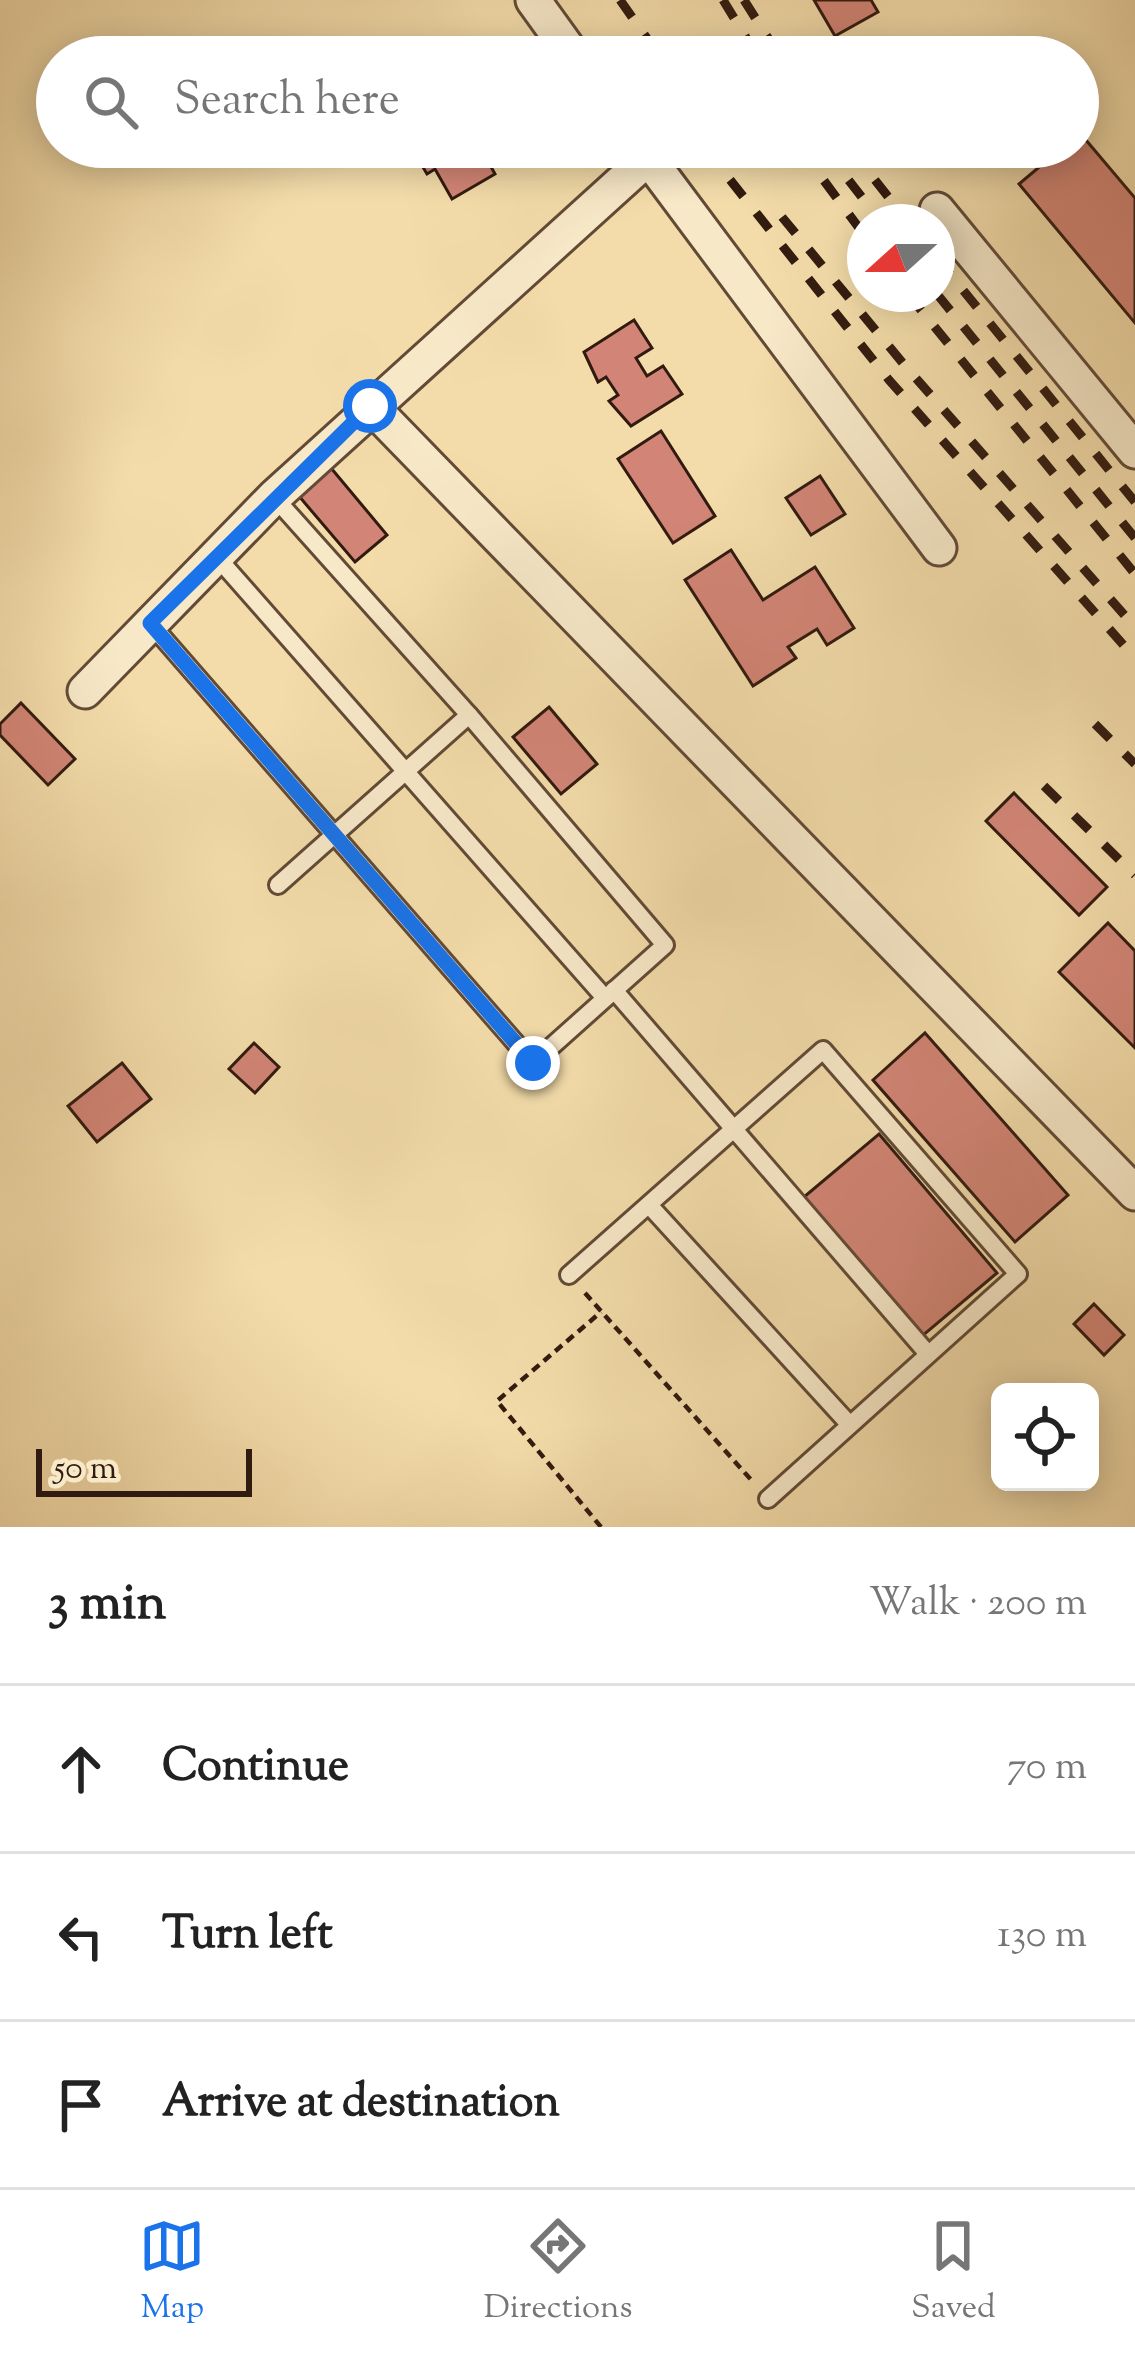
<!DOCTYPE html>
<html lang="en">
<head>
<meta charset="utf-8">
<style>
	:root { --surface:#fff; --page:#f2f2f2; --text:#222; --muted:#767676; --line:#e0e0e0; --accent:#1a73e8 }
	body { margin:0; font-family:"Sorts Mill Goudy",serif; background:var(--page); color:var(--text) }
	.controls { position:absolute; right:36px; bottom:36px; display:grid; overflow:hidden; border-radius:18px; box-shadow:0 6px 30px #0003 }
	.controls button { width:108px; height:108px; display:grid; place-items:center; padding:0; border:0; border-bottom:3px solid var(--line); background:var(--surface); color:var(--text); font:60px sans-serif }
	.compass { position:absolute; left:847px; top:204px; width:108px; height:108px; border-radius:50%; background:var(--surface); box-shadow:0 6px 30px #0003; rotate:249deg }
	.scale { position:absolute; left:36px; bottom:30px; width:216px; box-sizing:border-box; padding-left:12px; border:6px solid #311a0f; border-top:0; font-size:33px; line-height:42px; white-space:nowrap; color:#311a0f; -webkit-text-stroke:9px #f7e8c8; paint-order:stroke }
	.stop { position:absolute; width:36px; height:36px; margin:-27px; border:9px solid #1a73e8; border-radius:50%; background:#fff }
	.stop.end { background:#1a73e8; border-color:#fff; box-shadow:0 3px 12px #0008 }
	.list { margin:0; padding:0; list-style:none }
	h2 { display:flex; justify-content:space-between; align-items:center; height:156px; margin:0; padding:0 48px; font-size:51px }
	h2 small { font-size:39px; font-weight:400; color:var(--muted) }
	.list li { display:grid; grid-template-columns:78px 1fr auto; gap:36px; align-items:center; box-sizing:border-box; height:168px; padding:0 48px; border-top:3px solid var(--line) }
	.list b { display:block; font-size:45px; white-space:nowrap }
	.list em { font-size:39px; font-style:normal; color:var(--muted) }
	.icon { flex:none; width:66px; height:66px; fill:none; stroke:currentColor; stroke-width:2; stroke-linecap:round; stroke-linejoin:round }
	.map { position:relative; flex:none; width:1135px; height:1527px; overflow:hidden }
	.search { position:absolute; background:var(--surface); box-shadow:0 6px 30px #0003; left:36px; right:36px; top:36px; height:132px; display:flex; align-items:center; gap:30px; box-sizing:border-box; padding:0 42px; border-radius:66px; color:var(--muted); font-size:45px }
	.sheet { height:660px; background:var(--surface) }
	nav { display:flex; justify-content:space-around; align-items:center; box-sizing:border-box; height:168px; border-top:3px solid var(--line); background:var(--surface); font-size:33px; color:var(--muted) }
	nav a { display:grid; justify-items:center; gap:6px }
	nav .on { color:var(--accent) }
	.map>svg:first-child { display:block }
	.building { fill:#d28576; stroke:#311a0f; stroke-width:3 }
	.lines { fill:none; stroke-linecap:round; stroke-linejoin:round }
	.lane-casing { stroke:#624a36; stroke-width:22 }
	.street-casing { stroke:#624a36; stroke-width:39 }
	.path { stroke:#311a0f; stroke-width:4.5; stroke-dasharray:9 6; stroke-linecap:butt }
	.lane { stroke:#f7e8c8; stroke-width:16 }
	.street { stroke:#f7e8c8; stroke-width:33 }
	.rail { stroke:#311a0f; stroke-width:9; stroke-dasharray:21 21; stroke-linecap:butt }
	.route { stroke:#1a73e8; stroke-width:15 }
</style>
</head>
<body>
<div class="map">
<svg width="1135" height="1527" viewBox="0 0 1135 1527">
	<rect width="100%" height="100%" fill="#f3dcaa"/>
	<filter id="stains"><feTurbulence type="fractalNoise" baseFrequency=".00167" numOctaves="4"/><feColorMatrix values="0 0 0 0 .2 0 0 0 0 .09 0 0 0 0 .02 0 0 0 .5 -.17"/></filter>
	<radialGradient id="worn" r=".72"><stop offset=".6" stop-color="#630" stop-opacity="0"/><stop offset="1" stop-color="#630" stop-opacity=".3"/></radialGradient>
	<g class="building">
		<polygon points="814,0 871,0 878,12 835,36"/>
		<polygon points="1080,133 1135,198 1135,323 1019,184 1063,147 1078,147"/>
		<polygon points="411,147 480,147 495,174 452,199 435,169 427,174"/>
		<polygon points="634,320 652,348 636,358 647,376 663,366 682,394 631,426 609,401 618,395 606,377 598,382 584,352"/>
		<polygon points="661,431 715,516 673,543 618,459"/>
		<polygon points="331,468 387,535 355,562 298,495"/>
		<polygon points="820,476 845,514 811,535 786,498"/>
		<polygon points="731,550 763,600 815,567 854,628 827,645 817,629 788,647 796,658 753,686 685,580"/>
		<polygon points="21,703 75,759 48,785 0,735 0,724"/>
		<polygon points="549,707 597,764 561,794 513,737"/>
		<polygon points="1014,793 1107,887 1079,915 986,821"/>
		<polygon points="1108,923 1135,951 1135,1048 1059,972"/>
		<polygon points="925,1033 1068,1195 1015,1242 873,1080"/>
		<polygon points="254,1043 279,1067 255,1093 229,1069"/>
		<polygon points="122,1063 151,1099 97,1142 68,1106"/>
		<polygon points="879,1134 997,1273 921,1337 804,1197"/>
		<polygon points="1094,1304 1124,1335 1104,1355 1074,1324"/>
	</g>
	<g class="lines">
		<g class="lane-casing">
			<g id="lane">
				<polyline points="216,556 605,998"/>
				<polyline points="150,623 533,1063 665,945 469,715 274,497"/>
				<polyline points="278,885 469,715"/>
				<polyline points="614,990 928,1354"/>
				<polyline points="649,1205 849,1424"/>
				<polyline points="569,1275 823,1050 1018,1274 768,1499"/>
			</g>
		</g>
		<g class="street-casing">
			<g id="street">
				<polyline points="533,0 574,57"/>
				<polyline points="640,147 939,548"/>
				<polyline points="937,210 1135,451"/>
				<polyline points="371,406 1135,1193"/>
				<polyline points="85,691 274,497 648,158"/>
			</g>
		</g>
		<g class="path">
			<polyline points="585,1293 753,1482"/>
			<polyline points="601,1527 497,1401 601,1312"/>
		</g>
		<use href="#lane" class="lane"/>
		<use href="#street" class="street"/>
		<g class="rail">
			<polyline points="620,0 660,57"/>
			<polyline points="723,0 758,57"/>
			<polyline points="744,0 780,57"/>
			<polyline points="704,147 889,380 1135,658"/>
			<polyline points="799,147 865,236"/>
			<polyline points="823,147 881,222"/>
			<polyline points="849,147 908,222"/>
			<polyline points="782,217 906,367 1135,627"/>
			<polyline points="937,258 1135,502"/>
			<polyline points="908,294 1135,574"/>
			<polyline points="937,294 1135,538"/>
			<polyline points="1095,724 1135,764"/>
			<polyline points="1044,786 1135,875"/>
		</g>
	</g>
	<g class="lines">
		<polyline class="route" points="370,406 150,623 533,1063"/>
	</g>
	<rect width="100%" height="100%" filter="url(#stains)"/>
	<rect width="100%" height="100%" fill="url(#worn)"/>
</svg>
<div class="controls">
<button><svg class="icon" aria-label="locate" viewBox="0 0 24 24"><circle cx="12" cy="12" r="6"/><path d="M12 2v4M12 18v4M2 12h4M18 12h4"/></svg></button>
</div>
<svg class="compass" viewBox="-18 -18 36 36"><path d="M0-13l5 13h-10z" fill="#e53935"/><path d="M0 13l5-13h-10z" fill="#767676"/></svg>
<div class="scale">50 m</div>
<div class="stop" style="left:370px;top:406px"></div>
<div class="stop end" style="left:533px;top:1063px"></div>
<div class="search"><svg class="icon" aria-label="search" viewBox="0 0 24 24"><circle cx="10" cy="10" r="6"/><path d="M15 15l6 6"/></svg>Search here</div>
</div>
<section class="sheet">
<h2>3 min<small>Walk · 200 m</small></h2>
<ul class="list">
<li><svg class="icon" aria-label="ahead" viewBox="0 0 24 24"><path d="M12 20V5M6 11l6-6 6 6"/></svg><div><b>Continue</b></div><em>70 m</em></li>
<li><svg class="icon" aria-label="left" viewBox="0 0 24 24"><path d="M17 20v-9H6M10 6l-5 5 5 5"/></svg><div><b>Turn left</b></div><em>130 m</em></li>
<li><svg class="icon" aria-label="arrive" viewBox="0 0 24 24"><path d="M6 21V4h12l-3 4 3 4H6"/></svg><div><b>Arrive at destination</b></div></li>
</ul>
</section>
<nav>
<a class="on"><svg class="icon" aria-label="map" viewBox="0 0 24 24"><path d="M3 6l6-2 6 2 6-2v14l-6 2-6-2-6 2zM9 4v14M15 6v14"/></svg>Map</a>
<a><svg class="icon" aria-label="directions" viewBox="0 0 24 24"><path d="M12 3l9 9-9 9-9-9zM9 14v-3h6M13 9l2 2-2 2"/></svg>Directions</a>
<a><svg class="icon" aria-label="saved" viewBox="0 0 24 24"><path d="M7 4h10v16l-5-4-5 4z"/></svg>Saved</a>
</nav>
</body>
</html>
